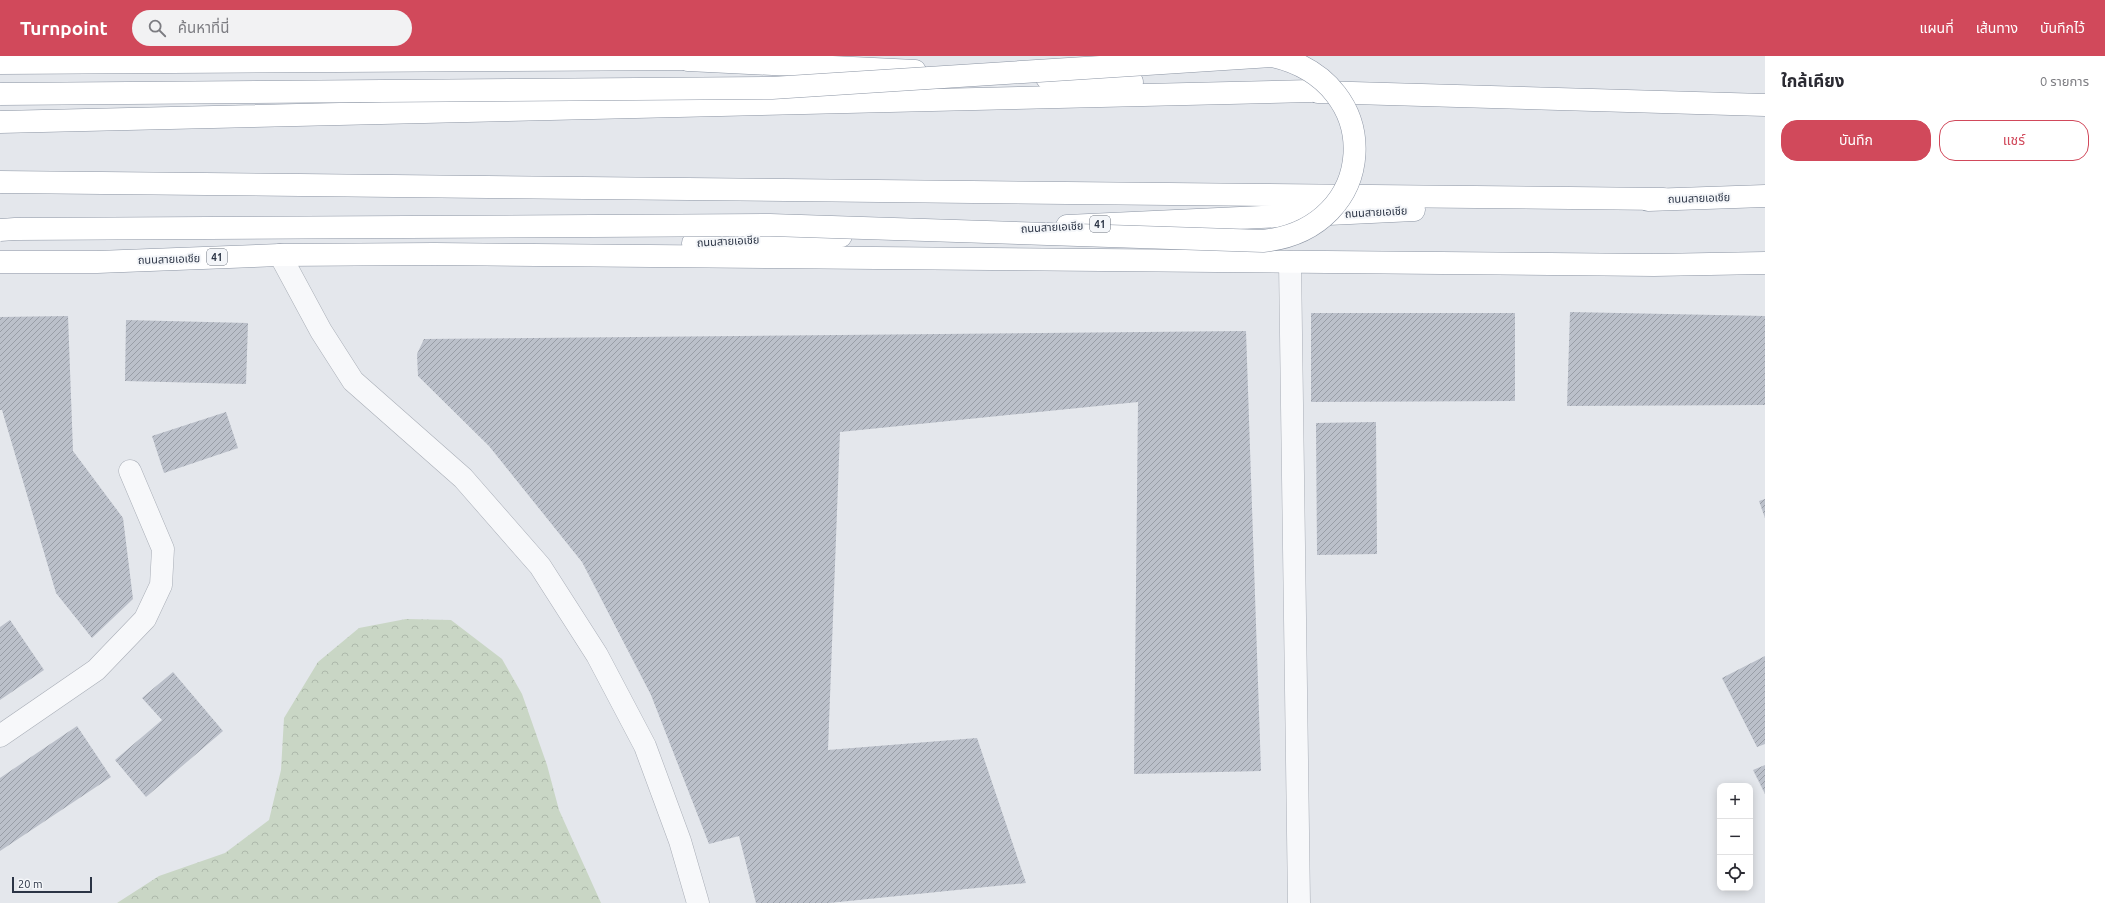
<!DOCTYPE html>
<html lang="th">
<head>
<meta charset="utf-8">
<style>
	:root { --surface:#fff; --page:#f2f2f3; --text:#2b2b33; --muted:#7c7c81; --line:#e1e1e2; --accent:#d1495b }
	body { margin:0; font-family:Ubuntu,"Noto Sans Thai",sans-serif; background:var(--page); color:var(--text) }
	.controls { position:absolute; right:12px; bottom:12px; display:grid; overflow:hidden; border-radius:8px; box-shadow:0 2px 10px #0003 }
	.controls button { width:36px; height:36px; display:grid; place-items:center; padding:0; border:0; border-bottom:1px solid var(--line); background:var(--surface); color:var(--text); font:20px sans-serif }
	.scale { position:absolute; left:12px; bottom:10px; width:80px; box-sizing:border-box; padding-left:4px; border:2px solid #2b3445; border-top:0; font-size:11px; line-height:14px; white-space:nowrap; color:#2b3445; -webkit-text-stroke:3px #f4f6f9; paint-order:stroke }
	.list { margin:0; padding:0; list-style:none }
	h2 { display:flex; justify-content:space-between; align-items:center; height:52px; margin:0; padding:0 16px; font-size:17px }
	h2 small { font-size:13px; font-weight:400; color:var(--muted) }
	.actions { display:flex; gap:8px; padding:12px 16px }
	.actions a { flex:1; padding:9px 0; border:1px solid var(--accent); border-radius:16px; text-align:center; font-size:14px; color:var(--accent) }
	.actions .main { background:var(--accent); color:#fff }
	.icon { flex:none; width:22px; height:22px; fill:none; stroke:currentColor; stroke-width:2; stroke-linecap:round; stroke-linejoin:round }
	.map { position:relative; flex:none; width:1765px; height:847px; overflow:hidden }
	header { display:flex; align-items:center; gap:24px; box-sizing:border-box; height:56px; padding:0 20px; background:var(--accent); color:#fff }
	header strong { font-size:19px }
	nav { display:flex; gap:22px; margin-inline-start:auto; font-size:14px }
	.search { width:280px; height:36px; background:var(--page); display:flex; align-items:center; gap:10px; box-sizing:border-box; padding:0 14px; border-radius:22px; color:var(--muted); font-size:15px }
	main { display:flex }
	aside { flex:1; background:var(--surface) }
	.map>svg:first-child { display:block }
	.forest { fill:url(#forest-crowns) }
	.building { fill:url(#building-hatch) }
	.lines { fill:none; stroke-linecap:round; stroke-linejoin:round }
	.minor-casing { stroke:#a9aeb7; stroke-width:23 }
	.highway-casing { stroke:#8b94a3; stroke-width:23 }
	.minor { stroke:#f7f8fa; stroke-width:22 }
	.highway { stroke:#fff; stroke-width:22 }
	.highway-bridge-casing { stroke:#8b94a3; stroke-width:23; stroke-linecap:butt }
	.highway-bridge { stroke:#fff; stroke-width:22 }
	.labels { text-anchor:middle; stroke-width:4; stroke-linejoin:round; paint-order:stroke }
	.shield { fill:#f4f6f9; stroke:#676e7b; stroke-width:1 }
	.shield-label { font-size:10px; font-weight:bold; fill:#2b3445 }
	.street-label { font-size:11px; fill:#2b3445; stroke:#f4f6f9 }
</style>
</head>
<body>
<header>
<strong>Turnpoint</strong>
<div class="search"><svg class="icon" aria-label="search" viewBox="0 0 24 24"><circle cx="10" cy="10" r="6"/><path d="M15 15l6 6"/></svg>ค้นหาที่นี่</div>
<nav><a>แผนที่</a><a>เส้นทาง</a><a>บันทึกไว้</a></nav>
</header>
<main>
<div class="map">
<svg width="1765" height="847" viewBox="0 0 1765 847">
	<defs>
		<pattern id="forest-crowns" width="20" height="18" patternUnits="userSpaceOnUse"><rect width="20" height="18" fill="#c9d6c5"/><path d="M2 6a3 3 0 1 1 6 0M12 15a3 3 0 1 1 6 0" fill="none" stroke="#adb8ab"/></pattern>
		<pattern id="building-hatch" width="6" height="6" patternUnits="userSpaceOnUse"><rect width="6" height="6" fill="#bbc0ca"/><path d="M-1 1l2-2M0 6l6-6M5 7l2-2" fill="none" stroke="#989da6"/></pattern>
	</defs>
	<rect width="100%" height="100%" fill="#e4e7ec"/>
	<polygon class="forest" points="406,563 451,564 502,603 522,638 547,709 559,754 601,847 117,847 159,820 225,797 269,764 281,714 284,662 318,606 359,572"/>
	<g class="building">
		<polygon points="1570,256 1765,260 1765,349 1567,350"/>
		<polygon points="1311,257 1515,257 1515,345 1311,346"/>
		<polygon points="68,260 73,395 123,462 133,543 92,582 56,537 2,354 0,354 0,261"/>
		<polygon points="126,264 248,267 246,328 125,325"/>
		<polygon points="1246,275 1261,715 1134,718 1138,346 840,376 828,694 977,682 1026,827 829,847 756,847 739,780 709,788 651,639 582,506 489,390 418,320 417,298 424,283"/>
		<polygon points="226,356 238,392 164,417 152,380"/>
		<polygon points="1376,366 1377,498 1317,499 1316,367"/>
		<polygon points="1765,443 1765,462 1759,445"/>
		<polygon points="10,564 44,614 0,644 0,571"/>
		<polygon points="1765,600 1765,688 1757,691 1722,622"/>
		<polygon points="173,616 223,675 146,741 115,704 162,664 142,642"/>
		<polygon points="77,670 111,721 0,795 0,722"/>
		<polygon points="1765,709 1765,738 1753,714"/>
	</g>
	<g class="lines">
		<g class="minor-casing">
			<g id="minor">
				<polyline points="280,199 321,275 353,325 463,422 540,510 597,599 645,690 680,785 698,847"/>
				<polyline points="1290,206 1299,847"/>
				<polyline points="0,680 96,614 145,563 161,529 163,493 130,415"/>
			</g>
		</g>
		<g class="highway-casing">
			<g id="highway">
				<polyline points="688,4 915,15"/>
				<polyline points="0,7 703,3"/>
				<polyline points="1047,22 1132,26"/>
				<polyline points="1318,36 1765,49"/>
				<polyline points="0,66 1311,35"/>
				<polyline points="0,126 1663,143"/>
				<polyline points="1648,144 1765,140"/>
				<polyline points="1067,170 1414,154"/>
				<polyline points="693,187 841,180"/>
				<polyline points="0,206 97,206 280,199 435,198 1654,209 1765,207"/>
			</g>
		</g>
		<use href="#minor" class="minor"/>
		<use href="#highway" class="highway"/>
		<g class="highway-bridge-casing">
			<path id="highway-bridge" d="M0,38L772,32L1272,0C1388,26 1379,173 1263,185L770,169L15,173L0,174"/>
		</g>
		<use href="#highway-bridge" class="highway-bridge"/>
	</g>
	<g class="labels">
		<g class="shield">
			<rect x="1090" y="160" width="20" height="16" rx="3"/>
			<rect x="207" y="193" width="20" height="16" rx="3"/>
		</g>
		<g class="shield-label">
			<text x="1100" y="172">41</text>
			<text x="217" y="205">41</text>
		</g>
		<g class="street-label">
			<text transform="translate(1699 142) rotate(-2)" y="4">ถนนสายเอเชีย</text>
			<text transform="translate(1376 156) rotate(-3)" y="4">ถนนสายเอเชีย</text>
			<text transform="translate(1052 171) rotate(-3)" y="4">ถนนสายเอเชีย</text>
			<text transform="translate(728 185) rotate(-3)" y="4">ถนนสายเอเชีย</text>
			<text transform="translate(169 203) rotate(-2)" y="4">ถนนสายเอเชีย</text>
		</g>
	</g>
</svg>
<div class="controls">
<button>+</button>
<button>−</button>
<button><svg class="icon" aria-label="locate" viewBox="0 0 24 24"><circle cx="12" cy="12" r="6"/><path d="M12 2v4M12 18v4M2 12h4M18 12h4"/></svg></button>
</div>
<div class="scale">20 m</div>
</div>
<aside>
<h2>ใกล้เคียง<small>0 รายการ</small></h2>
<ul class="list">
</ul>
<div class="actions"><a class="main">บันทึก</a><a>แชร์</a></div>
</aside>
</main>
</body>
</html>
